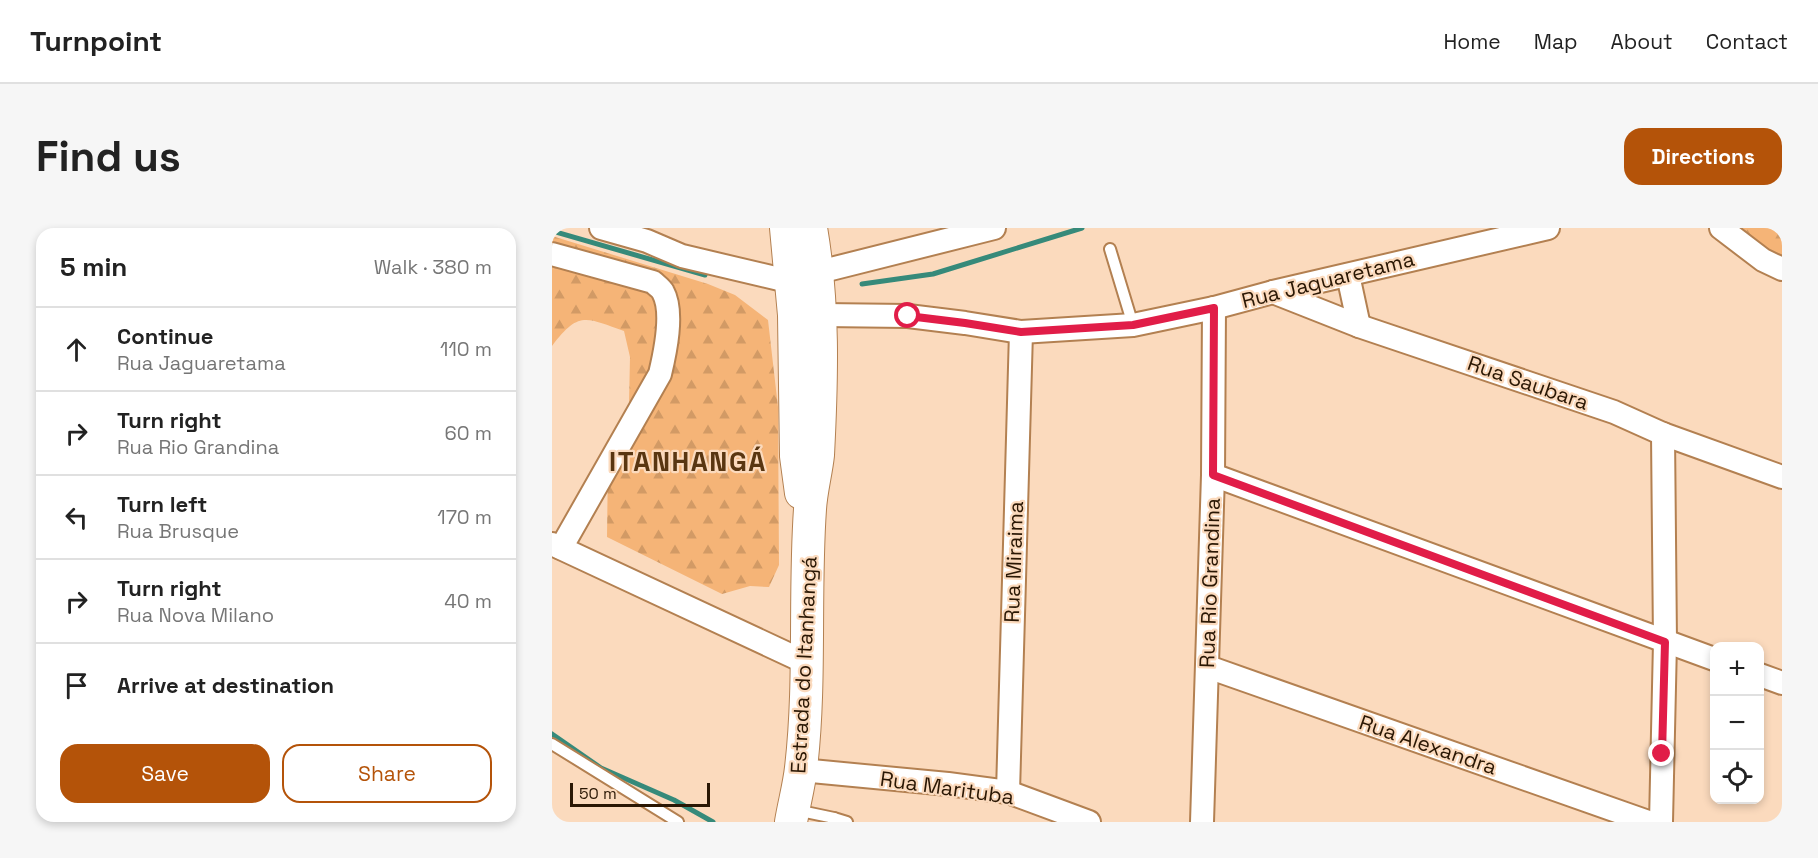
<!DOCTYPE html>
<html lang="en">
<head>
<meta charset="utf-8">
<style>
	:root { --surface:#fff; --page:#f6f6f6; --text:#222; --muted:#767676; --line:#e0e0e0; --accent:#b45309 }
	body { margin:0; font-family:"Space Grotesk",sans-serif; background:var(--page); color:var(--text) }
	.controls { position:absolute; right:18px; bottom:18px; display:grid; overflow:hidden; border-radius:12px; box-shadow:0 3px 9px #0003 }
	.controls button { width:54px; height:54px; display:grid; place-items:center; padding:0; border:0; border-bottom:2px solid var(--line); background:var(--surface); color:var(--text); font:30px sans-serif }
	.scale { position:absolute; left:18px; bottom:15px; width:140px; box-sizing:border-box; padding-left:6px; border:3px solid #2a1704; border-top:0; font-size:16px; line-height:21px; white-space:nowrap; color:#2a1704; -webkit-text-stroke:4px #fbdabd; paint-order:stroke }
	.stop { position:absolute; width:18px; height:18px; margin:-14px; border:4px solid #e11d48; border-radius:50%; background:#fff }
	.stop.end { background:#e11d48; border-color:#fff; box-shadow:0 2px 6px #0008 }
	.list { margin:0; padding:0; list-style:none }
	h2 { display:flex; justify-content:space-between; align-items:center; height:78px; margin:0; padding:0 24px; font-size:26px }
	h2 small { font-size:20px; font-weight:400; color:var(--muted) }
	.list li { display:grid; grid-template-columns:39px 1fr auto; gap:18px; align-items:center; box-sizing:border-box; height:84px; padding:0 24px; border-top:2px solid var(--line) }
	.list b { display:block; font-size:22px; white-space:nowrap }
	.list p { margin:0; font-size:20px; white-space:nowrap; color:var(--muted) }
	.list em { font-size:20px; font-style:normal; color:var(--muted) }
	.actions { display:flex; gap:12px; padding:18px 24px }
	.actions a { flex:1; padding:14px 0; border:2px solid var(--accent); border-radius:18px; text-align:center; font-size:21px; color:var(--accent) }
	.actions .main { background:var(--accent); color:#fff }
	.icon { flex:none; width:33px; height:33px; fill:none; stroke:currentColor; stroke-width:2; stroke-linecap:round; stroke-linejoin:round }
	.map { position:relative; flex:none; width:1230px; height:594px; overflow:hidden; border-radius:18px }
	header { display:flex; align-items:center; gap:36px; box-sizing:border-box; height:84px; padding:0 30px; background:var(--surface); border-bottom:2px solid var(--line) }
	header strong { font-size:28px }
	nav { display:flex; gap:33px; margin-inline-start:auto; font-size:21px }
	.intro { display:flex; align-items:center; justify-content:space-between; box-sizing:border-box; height:144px; padding:0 36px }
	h1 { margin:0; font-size:42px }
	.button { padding:15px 27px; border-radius:18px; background:var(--accent); color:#fff; font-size:21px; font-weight:700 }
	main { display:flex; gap:36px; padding:0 36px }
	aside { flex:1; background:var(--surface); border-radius:18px; box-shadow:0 3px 9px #0003 }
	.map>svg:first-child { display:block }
	.forest { fill:url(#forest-firs) }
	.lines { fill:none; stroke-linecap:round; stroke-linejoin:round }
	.stream { stroke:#368a7a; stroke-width:5 }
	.lane-casing { stroke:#b38051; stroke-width:14 }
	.street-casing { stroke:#b38051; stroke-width:26 }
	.secondary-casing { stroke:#b38051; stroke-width:34 }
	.lane { stroke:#fff; stroke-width:10 }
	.street { stroke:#fff; stroke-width:22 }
	.secondary { stroke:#fff; stroke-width:32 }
	.route { stroke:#e11d48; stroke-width:8 }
	.labels { text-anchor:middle; stroke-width:4.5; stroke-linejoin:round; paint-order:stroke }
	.street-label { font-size:21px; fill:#2a1704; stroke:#fbdabd }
	.district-label { font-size:27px; font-weight:bold; letter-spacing:1.5px; fill:#593611; stroke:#fbdabd }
</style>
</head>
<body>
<header>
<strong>Turnpoint</strong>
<nav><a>Home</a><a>Map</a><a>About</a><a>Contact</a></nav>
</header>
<div class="intro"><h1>Find us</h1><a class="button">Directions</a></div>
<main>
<aside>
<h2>5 min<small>Walk · 380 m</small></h2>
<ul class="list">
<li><svg class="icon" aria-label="ahead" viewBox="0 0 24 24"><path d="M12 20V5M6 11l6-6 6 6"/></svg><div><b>Continue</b><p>Rua Jaguaretama</p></div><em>110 m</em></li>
<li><svg class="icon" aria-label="right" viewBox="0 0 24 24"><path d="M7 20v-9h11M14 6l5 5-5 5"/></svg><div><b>Turn right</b><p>Rua Rio Grandina</p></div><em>60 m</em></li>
<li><svg class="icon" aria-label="left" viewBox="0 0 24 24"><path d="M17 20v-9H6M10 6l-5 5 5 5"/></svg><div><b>Turn left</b><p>Rua Brusque</p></div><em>170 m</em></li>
<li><svg class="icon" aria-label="right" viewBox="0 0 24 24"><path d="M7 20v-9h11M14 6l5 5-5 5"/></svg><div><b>Turn right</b><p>Rua Nova Milano</p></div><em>40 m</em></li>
<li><svg class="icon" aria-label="arrive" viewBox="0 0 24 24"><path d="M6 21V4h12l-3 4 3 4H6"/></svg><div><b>Arrive at destination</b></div></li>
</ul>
<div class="actions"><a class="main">Save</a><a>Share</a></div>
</aside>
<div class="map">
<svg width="1230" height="594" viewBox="0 0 1230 594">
	<defs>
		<pattern id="forest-firs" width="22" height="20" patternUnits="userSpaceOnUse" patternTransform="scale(1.5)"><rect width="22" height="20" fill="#f5b477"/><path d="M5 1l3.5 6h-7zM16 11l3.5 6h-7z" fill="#d29a65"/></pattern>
	</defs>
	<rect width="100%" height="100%" fill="#fbdabd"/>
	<g class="forest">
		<polygon points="1167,0 1230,0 1230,35"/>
		<path d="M0,8L156,56L183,67L216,92L226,179L227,337L217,359L198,358L170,366L55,309L56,231L77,176L78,129L72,103C34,90 27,82 0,118Z"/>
	</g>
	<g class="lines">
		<g class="stream">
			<polyline points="0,3 153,47"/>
			<polyline points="310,56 381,46 530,0"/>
			<polyline points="0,506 49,540 122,572 161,594"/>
		</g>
		<g class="lane-casing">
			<g id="lane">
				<polyline points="558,21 581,97"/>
				<polyline points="0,516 126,594"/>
				<polyline points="244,582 282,590"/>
				<polyline points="281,594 282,590 295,594"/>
			</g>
		</g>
		<g class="street-casing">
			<g id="street">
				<polyline points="49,0 95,13 130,28 240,54"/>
				<polyline points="1169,0 1211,32 1230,41"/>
				<path d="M0,26L101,54C104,57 109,60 111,64C122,84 113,125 108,146L9,320"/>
				<polyline points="267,44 442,0"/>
				<polyline points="796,47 807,98"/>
				<polyline points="721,64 807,98 1062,184 1111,206 1230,249"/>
				<polyline points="270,87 356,88 413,95 469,104 581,97 662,80 721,64 996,0"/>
				<polyline points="661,247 1162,431"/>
				<polyline points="0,316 255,435"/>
				<polyline points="656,439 1096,594"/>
				<polyline points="1208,447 1230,455"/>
				<polyline points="249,542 396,556 456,564 537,594"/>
				<polyline points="456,564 469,104"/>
				<polyline points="650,594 661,247 662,80"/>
				<polyline points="1109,594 1113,414 1111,206"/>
			</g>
		</g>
		<g class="secondary-casing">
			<g id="secondary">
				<polyline points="234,0 242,87 244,228 249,265"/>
				<path d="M239,594C242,576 247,558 249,540C259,454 252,367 258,281C259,263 264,245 266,227C270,150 272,76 259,0"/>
			</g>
		</g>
		<use href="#lane" class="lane"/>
		<use href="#street" class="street"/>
		<use href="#secondary" class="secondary"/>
	</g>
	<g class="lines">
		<polyline class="route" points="356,88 413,95 469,104 581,97 662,80 661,247 1113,414 1110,526"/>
	</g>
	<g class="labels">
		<g class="street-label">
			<text transform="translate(776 52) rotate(-14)" y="7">Rua Jaguaretama</text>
			<text transform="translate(976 155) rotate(19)" y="7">Rua Saubara</text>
			<text transform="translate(462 334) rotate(-88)" y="7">Rua Miraima</text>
			<text transform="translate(658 355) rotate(-88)" y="7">Rua Rio Grandina</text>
			<text transform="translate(252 437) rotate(-87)" y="7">Estrada do Itanhangá</text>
			<text transform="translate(876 517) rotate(19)" y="7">Rua Alexandra</text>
			<text transform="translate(395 560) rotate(8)" y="7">Rua Marituba</text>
		</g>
		<g class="district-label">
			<text x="136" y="243">ITANHANGÁ</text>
		</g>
	</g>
</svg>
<div class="controls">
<button>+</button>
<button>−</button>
<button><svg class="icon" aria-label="locate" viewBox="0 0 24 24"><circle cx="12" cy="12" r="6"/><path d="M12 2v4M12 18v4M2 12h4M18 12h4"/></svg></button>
</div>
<div class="scale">50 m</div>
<div class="stop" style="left:356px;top:88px"></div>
<div class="stop end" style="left:1110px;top:526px"></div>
</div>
</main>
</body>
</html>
